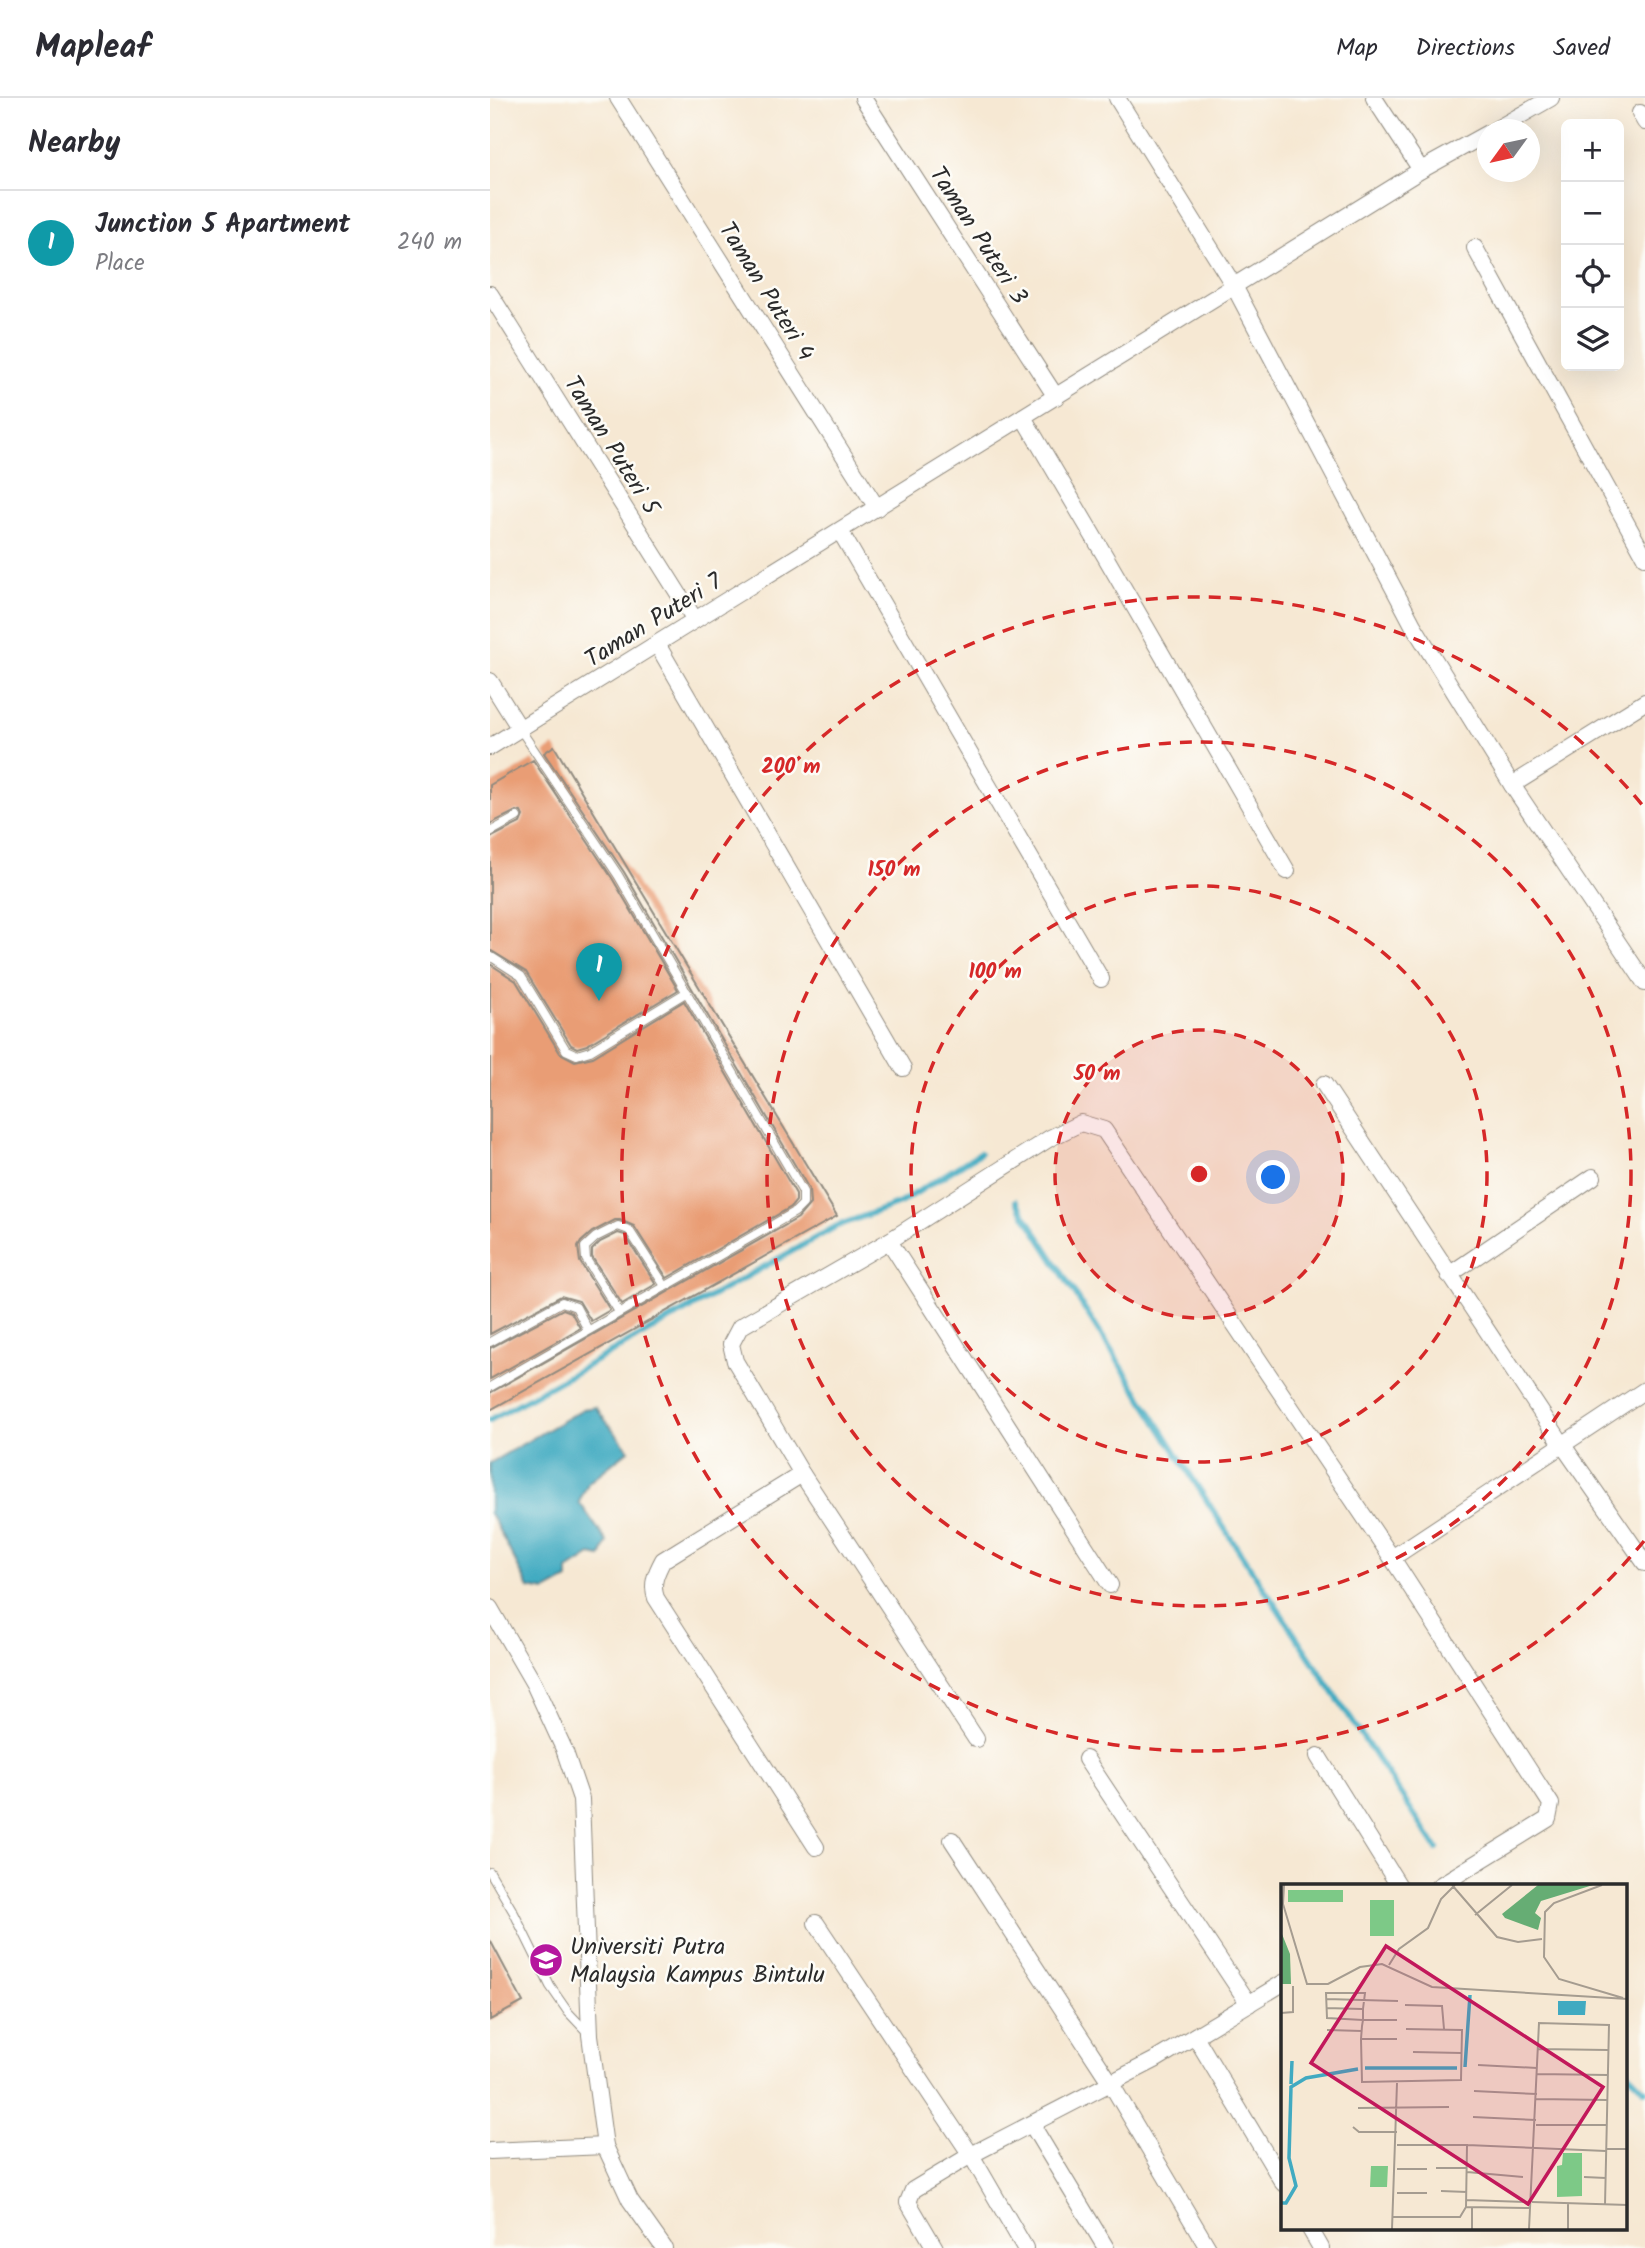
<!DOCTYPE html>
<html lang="en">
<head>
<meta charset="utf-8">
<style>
	:root { --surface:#fff; --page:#f2f2f3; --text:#2b2b33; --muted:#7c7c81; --line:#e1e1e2; --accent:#7c3aed }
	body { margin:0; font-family:Kalam,sans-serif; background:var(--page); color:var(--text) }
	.controls { position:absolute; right:21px; top:21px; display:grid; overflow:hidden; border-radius:10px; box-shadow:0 7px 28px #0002 }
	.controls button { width:63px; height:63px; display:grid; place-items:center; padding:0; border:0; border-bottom:2px solid var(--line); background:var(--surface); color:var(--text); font:35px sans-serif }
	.compass { position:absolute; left:987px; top:21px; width:63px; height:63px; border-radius:50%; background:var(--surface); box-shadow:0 7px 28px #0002; rotate:237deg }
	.you { position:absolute; left:784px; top:1080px; width:24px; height:24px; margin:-18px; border:5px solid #fff; border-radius:50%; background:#1a73e8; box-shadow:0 0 0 10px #1a73e833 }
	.badge { display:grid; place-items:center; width:46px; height:46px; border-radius:50%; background:var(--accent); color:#fff; font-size:23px; font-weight:700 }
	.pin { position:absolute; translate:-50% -58px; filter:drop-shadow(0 2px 4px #0008) }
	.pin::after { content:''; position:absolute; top:37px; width:24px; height:21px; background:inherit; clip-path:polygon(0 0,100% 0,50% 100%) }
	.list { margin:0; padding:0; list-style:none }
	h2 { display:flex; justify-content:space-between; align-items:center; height:91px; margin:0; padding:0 28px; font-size:30px }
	h2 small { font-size:23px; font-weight:400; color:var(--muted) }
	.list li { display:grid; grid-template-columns:46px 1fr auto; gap:21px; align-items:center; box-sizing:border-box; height:105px; padding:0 28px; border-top:2px solid var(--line) }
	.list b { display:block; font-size:26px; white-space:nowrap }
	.list p { margin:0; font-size:23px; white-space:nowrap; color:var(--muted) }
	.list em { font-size:23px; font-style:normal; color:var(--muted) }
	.icon { flex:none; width:38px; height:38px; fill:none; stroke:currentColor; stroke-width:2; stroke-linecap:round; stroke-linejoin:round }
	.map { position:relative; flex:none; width:1155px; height:2150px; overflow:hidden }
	header { display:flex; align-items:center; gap:42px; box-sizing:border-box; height:98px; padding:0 35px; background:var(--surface); border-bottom:2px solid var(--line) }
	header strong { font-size:33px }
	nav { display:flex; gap:38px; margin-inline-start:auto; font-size:24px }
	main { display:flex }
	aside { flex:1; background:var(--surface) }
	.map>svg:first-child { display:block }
	.water { fill:#41aac1; stroke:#366a76; stroke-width:2 }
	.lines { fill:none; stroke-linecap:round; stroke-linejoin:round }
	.stream { stroke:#41aac1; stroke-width:6 }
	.building { fill:#e99d74 }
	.lane-casing { stroke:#908a7f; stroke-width:10 }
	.street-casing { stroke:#908a7f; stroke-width:18 }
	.lane { stroke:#fff; stroke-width:8 }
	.street { stroke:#fff; stroke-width:16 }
	.ring { fill:none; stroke:#d62828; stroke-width:3.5; stroke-dasharray:12 9 }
	.labels { text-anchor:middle; stroke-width:5; stroke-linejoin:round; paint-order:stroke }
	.street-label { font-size:24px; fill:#2b2b2b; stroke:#fdfcf7 }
	.poi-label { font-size:24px; fill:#2b2b2b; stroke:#fdfcf7; text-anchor:start }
	.inset-river { fill:none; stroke:#41aac1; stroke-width:3.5 }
	.inset-road { fill:none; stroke:#a59c90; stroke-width:2 }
	.view { fill:#c2185b; fill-opacity:0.15; stroke:#c2185b; stroke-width:3.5 }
	.inset-edge { fill:none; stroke:#2b2b2b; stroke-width:3.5 }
	.centre { fill:#d62828; stroke:#fdfcf7; stroke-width:3.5 }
	.ring-label { font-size:21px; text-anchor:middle; font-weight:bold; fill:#d62828; stroke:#fdfcf7; stroke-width:5; stroke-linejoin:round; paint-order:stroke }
</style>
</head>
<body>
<header>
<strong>Mapleaf</strong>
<nav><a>Map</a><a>Directions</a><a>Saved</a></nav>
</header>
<main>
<aside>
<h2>Nearby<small></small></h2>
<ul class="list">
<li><span class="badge" style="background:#0f9aa8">1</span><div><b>Junction 5 Apartment</b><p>Place</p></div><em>240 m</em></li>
</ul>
</aside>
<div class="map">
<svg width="1155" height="2150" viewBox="0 0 1155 2150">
	<rect width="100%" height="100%" fill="#fdfcf7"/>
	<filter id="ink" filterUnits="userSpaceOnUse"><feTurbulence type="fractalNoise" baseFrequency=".0143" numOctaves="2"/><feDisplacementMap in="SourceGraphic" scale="14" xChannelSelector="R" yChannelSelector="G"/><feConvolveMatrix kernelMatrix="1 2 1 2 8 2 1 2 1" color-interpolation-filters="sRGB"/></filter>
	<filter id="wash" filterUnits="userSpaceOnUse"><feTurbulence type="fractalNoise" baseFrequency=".00686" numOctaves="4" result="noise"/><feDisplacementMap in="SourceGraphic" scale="28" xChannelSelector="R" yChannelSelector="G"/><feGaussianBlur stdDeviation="1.57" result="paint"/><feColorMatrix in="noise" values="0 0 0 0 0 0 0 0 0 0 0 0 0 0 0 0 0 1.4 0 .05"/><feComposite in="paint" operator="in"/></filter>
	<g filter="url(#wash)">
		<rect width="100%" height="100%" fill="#f6e8d3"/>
		<polygon class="water" points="105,1309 139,1352 98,1385 89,1404 117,1444 111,1459 101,1457 78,1472 78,1481 56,1493 39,1490 0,1415 0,1365 93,1311"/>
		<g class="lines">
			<g class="stream">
				<polyline points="526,1103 738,1436 947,1751"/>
				<polyline points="0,1322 347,1128 410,1105 490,1055"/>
				<polyline points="1136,1973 1155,1992"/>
			</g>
		</g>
		<g id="blocks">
			<g class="building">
				<polygon points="64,648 347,1118 0,1312 0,1295 308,1120 320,1106 319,1091 134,774 54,655"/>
				<polygon points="43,662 122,780 188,892 97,947 87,950 81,947 36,874 0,852 0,740 30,725 33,718 31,714 26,713 0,726 0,687"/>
				<polygon points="0,866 26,883 70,955 85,963 103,959 194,903 306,1096 306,1103 301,1109 177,1180 144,1128 130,1122 125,1122 102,1134 91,1144 88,1149 90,1164 120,1212 101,1223 89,1203 71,1198 0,1236"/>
				<polygon points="128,1135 135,1137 166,1186 132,1206 102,1159 102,1152 110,1144"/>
				<polygon points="73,1211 81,1214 90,1230 0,1281 0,1250"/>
				<polygon points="0,1842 33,1904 0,1922"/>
			</g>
		</g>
	</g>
	<g filter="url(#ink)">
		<use href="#blocks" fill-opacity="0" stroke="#908a7f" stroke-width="2"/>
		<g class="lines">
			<g class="lane-casing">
				<g id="lane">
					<polyline points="0,734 27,719"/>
					<polyline points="0,858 31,878 76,952 87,957 100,953 197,894"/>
					<polyline points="129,1214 96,1161 95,1149 106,1139 128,1128 139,1132 175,1188"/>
					<polyline points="0,1244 72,1204 86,1209 98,1232"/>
					<polyline points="0,1289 305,1114 313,1106 313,1094 128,777 30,631"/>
					<polyline points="0,1774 24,1815 60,1888 78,1914 98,1935"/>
				</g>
			</g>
			<g class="street-casing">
				<g id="street">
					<polyline points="128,0 387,410"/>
					<polyline points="373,0 566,299"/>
					<polyline points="627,0 744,188 923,527 1022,687"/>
					<polyline points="884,0 931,72"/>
					<polyline points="1150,15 1155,24"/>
					<polyline points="1005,32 1061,0"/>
					<polyline points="985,150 1155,459"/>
					<polyline points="0,196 205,522"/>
					<polyline points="533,319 615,458 797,773"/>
					<polyline points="350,433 611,881"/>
					<polyline points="167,546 413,970"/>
					<polyline points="0,583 30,631"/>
					<polyline points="1155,604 1022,687 1155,885"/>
					<polyline points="0,649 931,72 998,35"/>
					<polyline points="834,986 1072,1346 1155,1465"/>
					<polyline points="399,1143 620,1487"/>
					<polyline points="959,1177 1103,1079"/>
					<path d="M312,1376L173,1462C166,1475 161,1486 166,1500L326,1749"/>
					<polyline points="902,1460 1155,1292"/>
					<polyline points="0,1510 44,1586 74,1651 91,1701 100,1937 115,2048 140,2102 174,2150"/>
					<polyline points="486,1641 312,1376 245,1263 241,1246 250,1229 399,1143 560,1040 591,1025 614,1032 902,1460 1061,1706 1058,1721 949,1788"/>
					<polyline points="828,1658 909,1788"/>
					<polyline points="596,1661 759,1906"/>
					<polyline points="462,1742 620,1984 718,2150"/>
					<polyline points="326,1825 481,2057 535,2150"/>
					<polyline points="705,1938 793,2085"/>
					<polyline points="542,2027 616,2150"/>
					<polyline points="0,2053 115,2048"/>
					<polyline points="820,2131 831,2150"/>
					<polyline points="445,2150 418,2104 423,2092 481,2057 665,1962 793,1885"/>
				</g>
			</g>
			<use href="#lane" class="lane"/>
			<use href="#street" class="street"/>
		</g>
	</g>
	<circle cx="709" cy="1076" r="144" fill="#d62828" fill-opacity=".12"/>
	<g class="ring">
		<circle cx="709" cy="1076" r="144"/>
		<circle cx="709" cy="1076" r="288"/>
		<circle cx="709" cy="1076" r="432"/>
		<path d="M1154 1443A577 577 0 1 1 1154 709"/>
	</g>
	<defs>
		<g id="university-disc" transform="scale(1.75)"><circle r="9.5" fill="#b5179e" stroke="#fdfcf7"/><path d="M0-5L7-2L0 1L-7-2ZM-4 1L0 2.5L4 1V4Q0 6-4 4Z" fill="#fff"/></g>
	</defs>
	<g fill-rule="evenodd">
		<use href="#university-disc" x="56" y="1862"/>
	</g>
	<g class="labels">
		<g class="street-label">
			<text transform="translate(489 137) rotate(57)" y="8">Taman Puteri 3</text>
			<text transform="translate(277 193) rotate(58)" y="8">Taman Puteri 4</text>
			<text transform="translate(122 347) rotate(58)" y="8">Taman Puteri 5</text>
			<text transform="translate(163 522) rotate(-32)" y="8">Taman Puteri 7</text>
		</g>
		<g class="poi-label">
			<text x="80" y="1856">Universiti Putra<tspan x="80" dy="28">Malaysia Kampus Bintulu</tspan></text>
		</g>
	</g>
	<g transform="translate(791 1786)">
		<rect width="346" height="346" fill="#f6e8d3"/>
		<path d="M7,6H62V18H7ZM89,16H113V52H89ZM282,269H301V312L276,313V282L281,281ZM90,282H107L106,303H89Z" fill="#7dc987"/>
		<path d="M257,1H312L260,17L254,29L260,34L257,46L224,34L221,30ZM1,50L9,70L10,100H0Z" fill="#66ad74"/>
		<path d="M277,117H305L304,131H277Z" fill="#41aac1"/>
		<path class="inset-river" d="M184,183L189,111M84,184H176M10,200L11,177M0,319H5L15,302L8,274L10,203L25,194L77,185"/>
		<path class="inset-road" d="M3,1L2,20L26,100H47L79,83L101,80L151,103L347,115M171,1L216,53L237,58L261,55M321,1L273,19L264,28L263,73L278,95L342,114M194,31L231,1M108,81L118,65L147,44L160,15L174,1M45,115L117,117M124,121L161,122L163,145M45,124L81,125M0,129L12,128V102M116,136H82L46,134L45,109H84L82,125V136L81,142L80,155L81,198L180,196L181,146L125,145M46,146L81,147M80,155H116M257,165L327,166M132,168L181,169M197,181L256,184M256,190L327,191M193,207L256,210M255,215L326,216M77,224L168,223M192,233L255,236M255,241H326M72,243L78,248H116M186,261L325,267M325,265H347M155,284H185M116,285H146M186,288L242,293M303,293L325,294M160,307L186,308M116,309H146M185,316L245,318M251,318L347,321M185,323L249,324M112,333H179L185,323L186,261H116M111,345L116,199M191,345V323M248,345L258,139L328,141L324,321M287,345V320"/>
		<path class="view" d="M105,62L322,203L247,320L30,179Z"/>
		<rect width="346" height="346" class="inset-edge"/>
	</g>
	<circle cx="709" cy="1076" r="10" class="centre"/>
	<g class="ring-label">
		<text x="301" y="675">200 m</text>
		<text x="404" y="778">150 m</text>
		<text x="505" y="880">100 m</text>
		<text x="607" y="982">50 m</text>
	</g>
</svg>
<div class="controls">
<button>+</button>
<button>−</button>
<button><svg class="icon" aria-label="locate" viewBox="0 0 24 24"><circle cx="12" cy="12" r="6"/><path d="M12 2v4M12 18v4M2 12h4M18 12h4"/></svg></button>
<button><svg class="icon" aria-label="layers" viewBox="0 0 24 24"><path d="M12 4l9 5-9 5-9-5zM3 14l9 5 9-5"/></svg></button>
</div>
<svg class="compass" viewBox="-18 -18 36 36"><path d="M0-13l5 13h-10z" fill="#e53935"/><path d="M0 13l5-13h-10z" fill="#7c7c81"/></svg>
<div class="you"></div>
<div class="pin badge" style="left:109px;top:903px;background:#0f9aa8">1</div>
</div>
</main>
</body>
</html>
